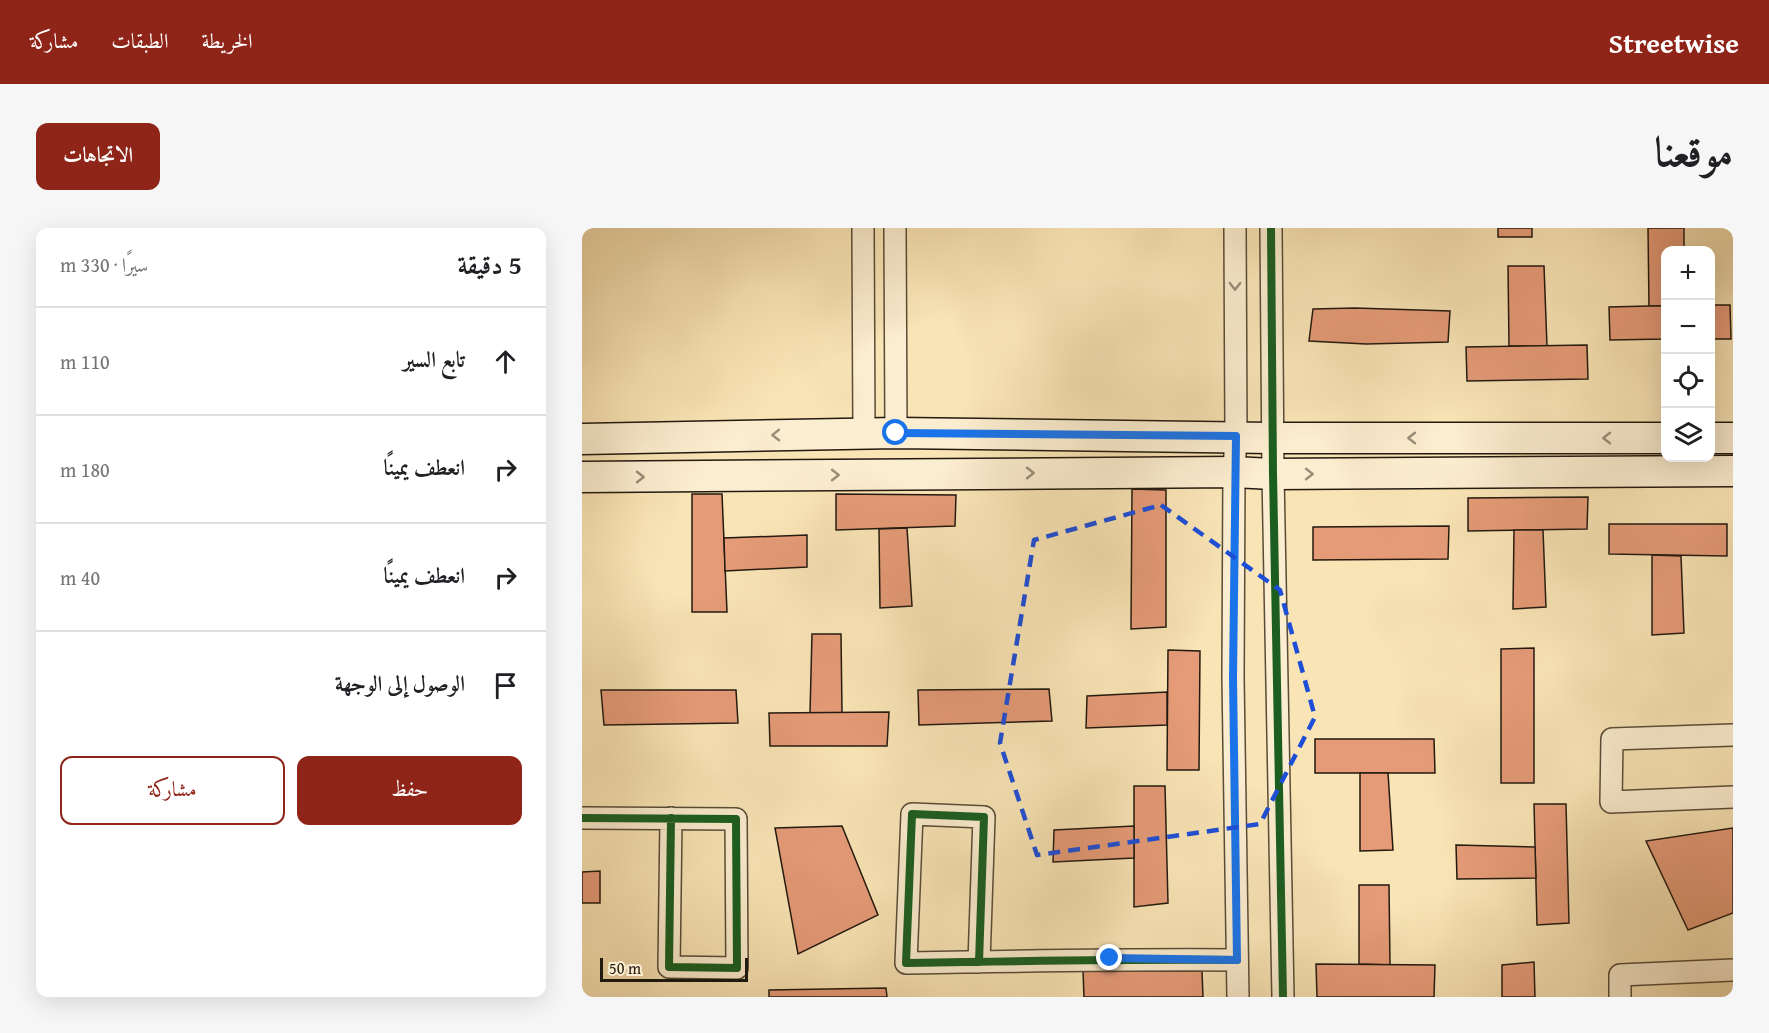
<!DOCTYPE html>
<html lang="ar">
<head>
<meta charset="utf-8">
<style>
	:root { --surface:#fff; --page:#f6f6f6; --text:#202124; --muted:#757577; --line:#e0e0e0; --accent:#8f2418 }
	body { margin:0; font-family:"Gentium Book Plus",Amiri,serif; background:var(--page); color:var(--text); direction:rtl }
	.controls { position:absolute; right:18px; top:18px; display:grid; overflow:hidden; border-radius:12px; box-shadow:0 6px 24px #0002 }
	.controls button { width:54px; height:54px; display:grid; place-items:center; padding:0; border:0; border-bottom:2px solid var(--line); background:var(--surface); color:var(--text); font:30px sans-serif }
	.scale { position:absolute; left:18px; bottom:15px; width:148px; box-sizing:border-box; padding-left:6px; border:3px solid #22190f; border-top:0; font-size:16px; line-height:21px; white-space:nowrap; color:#22190f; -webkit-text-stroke:4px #fbedcf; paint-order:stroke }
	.stop { position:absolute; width:18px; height:18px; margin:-14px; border:4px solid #1a73e8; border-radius:50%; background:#fff }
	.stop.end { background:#1a73e8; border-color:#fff; box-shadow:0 2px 6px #0008 }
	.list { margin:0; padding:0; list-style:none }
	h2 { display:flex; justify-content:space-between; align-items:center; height:78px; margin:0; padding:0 24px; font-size:26px }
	h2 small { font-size:20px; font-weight:400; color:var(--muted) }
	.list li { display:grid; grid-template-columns:39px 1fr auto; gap:18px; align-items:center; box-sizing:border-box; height:108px; padding:0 24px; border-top:2px solid var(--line) }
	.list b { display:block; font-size:22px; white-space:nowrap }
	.list em { font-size:20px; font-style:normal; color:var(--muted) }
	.actions { display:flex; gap:12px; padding:18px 24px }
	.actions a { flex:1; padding:14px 0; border:2px solid var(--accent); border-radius:12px; text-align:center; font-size:21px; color:var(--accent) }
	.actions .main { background:var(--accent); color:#fff }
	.icon { flex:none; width:33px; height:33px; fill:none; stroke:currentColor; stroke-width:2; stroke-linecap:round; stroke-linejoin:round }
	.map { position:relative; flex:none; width:1151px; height:769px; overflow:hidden; direction:ltr; border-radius:12px }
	header { display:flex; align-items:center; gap:36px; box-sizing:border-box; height:84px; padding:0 30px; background:var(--accent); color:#fff }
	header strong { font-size:28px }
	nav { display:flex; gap:33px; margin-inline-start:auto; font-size:21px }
	.intro { display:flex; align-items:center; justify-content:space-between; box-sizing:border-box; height:144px; padding:0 36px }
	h1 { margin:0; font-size:42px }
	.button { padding:15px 27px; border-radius:12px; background:var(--accent); color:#fff; font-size:21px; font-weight:700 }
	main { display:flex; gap:36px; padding:0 36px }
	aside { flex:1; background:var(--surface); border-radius:12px; box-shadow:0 6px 24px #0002 }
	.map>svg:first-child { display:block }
	.building { fill:#e59b78; stroke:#22190f; stroke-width:1.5 }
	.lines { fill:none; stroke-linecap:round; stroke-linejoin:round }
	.street-casing { stroke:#584c38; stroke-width:24 }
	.secondary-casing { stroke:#22190f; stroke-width:33 }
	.street { stroke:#fbedcf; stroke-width:21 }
	.secondary { stroke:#fbedcf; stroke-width:30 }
	.cycleway-casing { stroke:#fbedcf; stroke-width:11 }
	.cycleway { stroke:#1b5e20; stroke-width:8 }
	.oneway { stroke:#998e79 }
	.route { stroke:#1a73e8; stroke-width:8 }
	.marked { fill:none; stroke:#1d4ed8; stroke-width:4.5; stroke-dasharray:12 8; stroke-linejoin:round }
</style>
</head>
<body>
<header>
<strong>Streetwise</strong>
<nav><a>الخريطة</a><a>الطبقات</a><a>مشاركة</a></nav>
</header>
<div class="intro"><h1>موقعنا</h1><a class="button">الاتجاهات</a></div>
<main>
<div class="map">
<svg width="1151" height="769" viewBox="0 0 1151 769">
	<rect width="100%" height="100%" fill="#f9e4b5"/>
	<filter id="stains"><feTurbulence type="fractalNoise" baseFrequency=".00333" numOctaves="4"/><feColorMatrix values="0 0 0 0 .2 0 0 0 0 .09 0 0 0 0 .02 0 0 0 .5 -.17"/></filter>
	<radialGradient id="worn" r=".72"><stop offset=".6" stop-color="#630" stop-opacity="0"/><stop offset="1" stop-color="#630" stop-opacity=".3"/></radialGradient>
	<g class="building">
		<rect x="916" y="0" width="34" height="9"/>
		<polygon points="1066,0 1102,0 1102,22 1084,22 1084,78 1067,78"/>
		<polygon points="926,38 962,38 965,118 927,118"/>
		<polygon points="1128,77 1148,77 1149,111 1128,111"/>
		<polygon points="1067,78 1084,78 1084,111 1028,112 1027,79"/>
		<polygon points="773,80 868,83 866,114 784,116 727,113 731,81"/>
		<polygon points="1005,117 1006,151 885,153 884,119"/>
		<polygon points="550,261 584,262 584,399 549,401"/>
		<polygon points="110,266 140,266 145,384 110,384"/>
		<polygon points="254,266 374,267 373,298 254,302"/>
		<polygon points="1006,269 1005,301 886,303 886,270"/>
		<polygon points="1027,296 1145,296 1145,328 1027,326"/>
		<polygon points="867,298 866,331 731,332 731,299"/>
		<polygon points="325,300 330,378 298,380 297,301"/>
		<polygon points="932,302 961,302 964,379 931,381"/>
		<polygon points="225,307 225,339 143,343 142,310"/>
		<polygon points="1070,327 1099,328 1102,405 1070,407"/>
		<polygon points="230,406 259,406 260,485 228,485"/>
		<polygon points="952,420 952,555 919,555 919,421"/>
		<polygon points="586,422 618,423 617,542 585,542"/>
		<polygon points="467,461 470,493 337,497 336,462"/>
		<polygon points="19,462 154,462 156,495 22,497"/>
		<polygon points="585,464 585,497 504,500 505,468"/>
		<polygon points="307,484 305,518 188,518 187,485"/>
		<polygon points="733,511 852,511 853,545 733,545"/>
		<polygon points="778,545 806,545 811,622 778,623"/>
		<polygon points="552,558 583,558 586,675 552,679"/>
		<polygon points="952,576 984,576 987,695 955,697"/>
		<polygon points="260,598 296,687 216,726 193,600"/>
		<polygon points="552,598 552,630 471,634 472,602"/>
		<polygon points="1151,600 1151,685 1106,702 1064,613"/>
		<polygon points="874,617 953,619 954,650 875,651"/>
		<polygon points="18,643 18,675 0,675 0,644"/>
		<polygon points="777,657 807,657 808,737 777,736"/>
		<polygon points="952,734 953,769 920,769 920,737"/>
		<polygon points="734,736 853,737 852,769 735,769"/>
		<polygon points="501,743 620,743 621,769 502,769"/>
		<polygon points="304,760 305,769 187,769 187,762"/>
	</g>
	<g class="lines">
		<g class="street-casing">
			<g id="street">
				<polyline points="281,0 282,205"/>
				<polyline points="313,0 314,205"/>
				<polyline points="653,0 654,208 652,244 651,450 656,769"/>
				<polyline points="689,0 691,246 701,769"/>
				<polyline points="1151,507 1030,511 1029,574 1151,569"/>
				<polyline points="0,590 154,591 155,740 87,739 89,590"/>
				<path d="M397,734L402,589L330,586L324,735C435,733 545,731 655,732"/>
				<polyline points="1038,769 1038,747 1151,742"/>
			</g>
		</g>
		<g class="secondary-casing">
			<g id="secondary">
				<polyline points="1128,210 1151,210"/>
				<polyline points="0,211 314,205 692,210 1084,210"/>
				<polyline points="0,249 652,244 691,246 1151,243"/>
			</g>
		</g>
		<use href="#street" class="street"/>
		<use href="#secondary" class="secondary"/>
		<g class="cycleway-casing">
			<g id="cycleway">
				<polyline points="689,0 691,246 701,769"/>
				<polyline points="0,590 154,591 155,740 87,739 89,590"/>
				<path d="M397,734L402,589L330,586L324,735C435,733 545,731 655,732"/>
			</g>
		</g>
		<use href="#cycleway" class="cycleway"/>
	</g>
	<defs><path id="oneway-chevron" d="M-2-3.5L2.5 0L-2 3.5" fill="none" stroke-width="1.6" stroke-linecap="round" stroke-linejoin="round" transform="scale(1.5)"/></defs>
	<g class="oneway">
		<use href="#oneway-chevron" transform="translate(653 58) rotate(90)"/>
		<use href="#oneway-chevron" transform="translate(194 207) rotate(179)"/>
		<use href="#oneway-chevron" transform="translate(830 210) rotate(180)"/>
		<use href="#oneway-chevron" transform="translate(1025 210) rotate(180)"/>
		<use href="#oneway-chevron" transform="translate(448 245)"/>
		<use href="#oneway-chevron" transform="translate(727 246)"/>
		<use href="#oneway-chevron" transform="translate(253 247)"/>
		<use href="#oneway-chevron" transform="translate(58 249)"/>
	</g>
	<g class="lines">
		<polyline class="route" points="314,205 654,208 651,450 655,732 528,730"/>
	</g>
	<path class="marked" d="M579,277L698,362L733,489L678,596L455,627L418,515L452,312Z"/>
	<rect width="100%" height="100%" filter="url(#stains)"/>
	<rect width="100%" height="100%" fill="url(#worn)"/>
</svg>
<div class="controls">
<button>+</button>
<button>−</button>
<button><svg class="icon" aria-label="locate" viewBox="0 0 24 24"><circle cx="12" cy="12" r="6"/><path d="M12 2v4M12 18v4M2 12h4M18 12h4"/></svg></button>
<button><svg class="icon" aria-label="layers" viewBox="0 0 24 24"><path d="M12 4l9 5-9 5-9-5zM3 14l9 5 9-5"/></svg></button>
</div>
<div class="scale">50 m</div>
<div class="stop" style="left:314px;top:205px"></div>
<div class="stop end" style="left:528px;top:730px"></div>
</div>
<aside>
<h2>5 دقيقة<small>سيرًا · 330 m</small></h2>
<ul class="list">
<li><svg class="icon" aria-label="ahead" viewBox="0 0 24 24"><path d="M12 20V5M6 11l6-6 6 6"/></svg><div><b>تابع السير</b></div><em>110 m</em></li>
<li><svg class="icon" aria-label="right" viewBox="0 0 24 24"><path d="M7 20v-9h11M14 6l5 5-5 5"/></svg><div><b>انعطف يمينًا</b></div><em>180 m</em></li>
<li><svg class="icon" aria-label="right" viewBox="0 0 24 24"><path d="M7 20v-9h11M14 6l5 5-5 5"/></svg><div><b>انعطف يمينًا</b></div><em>40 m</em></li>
<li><svg class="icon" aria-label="arrive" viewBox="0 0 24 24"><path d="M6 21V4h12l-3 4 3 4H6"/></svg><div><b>الوصول إلى الوجهة</b></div></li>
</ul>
<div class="actions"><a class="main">حفظ</a><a>مشاركة</a></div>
</aside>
</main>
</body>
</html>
